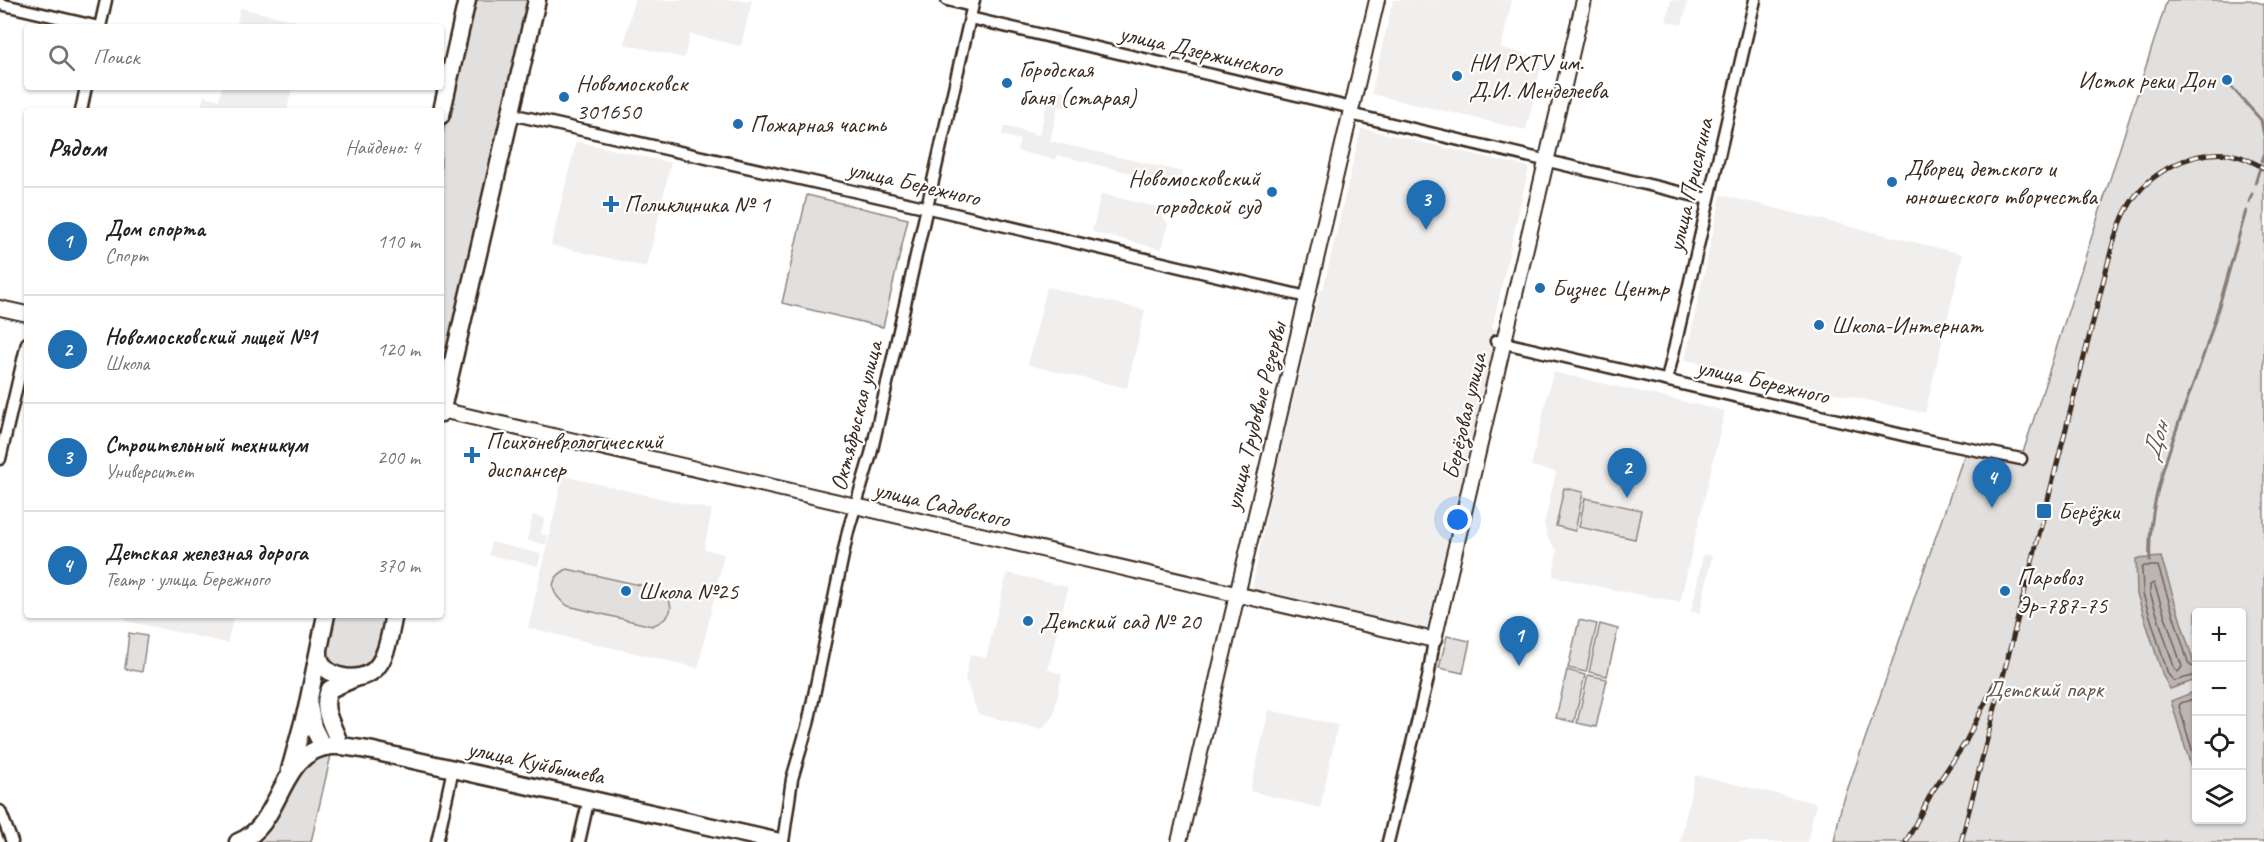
<!DOCTYPE html>
<html lang="ru">
<head>
<meta charset="utf-8">
<style>
	:root { --surface:#fff; --page:#f2f2f2; --text:#202124; --muted:#757577; --line:#e0e0e0; --accent:#1f6fb2 }
	body { margin:0; font-family:Caveat,sans-serif; background:var(--page); color:var(--text) }
	.controls { position:absolute; right:18px; bottom:18px; display:grid; overflow:hidden; border-radius:6px; box-shadow:0 2px 4px #0004 }
	.controls button { width:54px; height:54px; display:grid; place-items:center; padding:0; border:0; border-bottom:2px solid var(--line); background:var(--surface); color:var(--text); font:30px sans-serif }
	.you { position:absolute; left:1458px; top:520px; width:21px; height:21px; margin:-15px; border:4px solid #fff; border-radius:50%; background:#1a73e8; box-shadow:0 0 0 9px #1a73e833 }
	.badge { display:grid; place-items:center; width:39px; height:39px; border-radius:50%; background:var(--accent); color:#fff; font-size:20px; font-weight:700 }
	.pin { position:absolute; translate:-50% -50px; filter:drop-shadow(0 2px 3px #0008) }
	.pin::after { content:''; position:absolute; top:32px; width:21px; height:18px; background:inherit; clip-path:polygon(0 0,100% 0,50% 100%) }
	.list { margin:0; padding:0; list-style:none }
	h2 { display:flex; justify-content:space-between; align-items:center; height:78px; margin:0; padding:0 24px; font-size:26px }
	h2 small { font-size:20px; font-weight:400; color:var(--muted) }
	.list li { display:grid; grid-template-columns:39px 1fr auto; gap:18px; align-items:center; box-sizing:border-box; height:108px; padding:0 24px; border-top:2px solid var(--line) }
	.list b { display:block; font-size:22px; white-space:nowrap }
	.list p { margin:0; font-size:20px; white-space:nowrap; color:var(--muted) }
	.list em { font-size:20px; font-style:normal; color:var(--muted) }
	.icon { flex:none; width:33px; height:33px; fill:none; stroke:currentColor; stroke-width:2; stroke-linecap:round; stroke-linejoin:round }
	.map { position:relative; flex:none; width:2264px; height:842px; overflow:hidden }
	.search { position:absolute; background:var(--surface); box-shadow:0 2px 4px #0004; left:24px; top:24px; width:420px; height:66px; display:flex; align-items:center; gap:15px; box-sizing:border-box; padding:0 21px; border-radius:6px; color:var(--muted); font-size:22px }
	.panel { position:absolute; background:var(--surface); box-shadow:0 2px 4px #0004; left:24px; top:108px; width:420px; height:510px; border-radius:6px }
	.map>svg:first-child { display:block }
	.built { fill:#f1efee }
	.green { fill:#e2e0de; stroke:#8e857e; stroke-width:1.5; fill-rule:evenodd }
	.water { fill:#bcb6b3; stroke:#887e77; stroke-width:1.5 }
	.lines { fill:none; stroke-linecap:round; stroke-linejoin:round }
	.shore { stroke:#6f625a; stroke-width:1.5 }
	.stream { stroke:#887e77; stroke-width:3 }
	.minor-casing { stroke:#3b2a1e; stroke-width:15 }
	.tertiary-casing { stroke:#3b2a1e; stroke-width:18 }
	.secondary-casing { stroke:#3b2a1e; stroke-width:21 }
	.minor { stroke:#fff; stroke-width:10 }
	.tertiary { stroke:#fff; stroke-width:14 }
	.secondary { stroke:#fff; stroke-width:16 }
	.rail-casing { stroke:#3b2a1e; stroke-width:5 }
	.rail { stroke:#fff; stroke-width:3; stroke-dasharray:9; stroke-linecap:butt }
	.poi-dot { fill:#1f6fb2; stroke:#fff; stroke-width:2 }
	.labels { text-anchor:middle; stroke-width:4.5; stroke-linejoin:round; paint-order:stroke }
	.street-label { font-size:24px; fill:#3b2a1e; stroke:#fff }
	.poi-label { font-size:24px; fill:#3b2a1e; stroke:#fff; text-anchor:start }
	.park-label { font-size:24px; fill:#65584e; stroke:#fff }
	.water-label { font-size:26px; font-style:italic; fill:#685b52; stroke:#fff }
</style>
</head>
<body>
<div class="map">
<svg width="2264" height="842" viewBox="0 0 2264 842">
	<rect width="100%" height="100%" fill="#fff"/>
	<filter id="ink" filterUnits="userSpaceOnUse"><feTurbulence type="fractalNoise" baseFrequency=".0167" numOctaves="2"/><feDisplacementMap in="SourceGraphic" scale="12" xChannelSelector="R" yChannelSelector="G"/><feConvolveMatrix kernelMatrix="1 2 1 2 8 2 1 2 1" color-interpolation-filters="sRGB"/></filter>
	<g filter="url(#ink)">
		<g class="built">
			<polygon points="634,0 752,0 741,46 690,34 684,58 624,44"/>
			<polygon points="1393,0 1512,0 1501,48 1543,58 1526,130 1371,94"/>
			<polygon points="1671,0 1688,0 1682,25 1666,21"/>
			<polygon points="240,8 307,23 306,27 236,27"/>
			<polygon points="222,87 292,87 287,111 200,111 204,96 219,100"/>
			<polygon points="1051,88 1070,92 1067,108 1058,106 1050,141 1183,172 1180,185 1057,155 1055,160 1017,151 1020,140 1002,135 1004,126 1039,135"/>
			<polygon points="1361,128 1529,167 1492,328 1499,330 1428,631 1252,589 1270,496 1320,290 1323,290"/>
			<polygon points="576,141 671,163 647,267 551,245"/>
			<polygon points="1101,194 1162,208 1161,214 1168,224 1162,249 1092,232"/>
			<polygon points="1721,195 1963,254 1925,413 1685,360"/>
			<polygon points="1047,287 1145,310 1127,388 1028,365"/>
			<polygon points="1553,372 1725,411 1680,602 1615,590 1553,576 1557,550 1548,538 1544,525 1556,472 1531,466"/>
			<polygon points="563,476 712,510 704,549 724,554 698,668 528,628"/>
			<polygon points="533,515 545,518 541,534 548,536 546,545 527,540"/>
			<polygon points="491,542 541,554 538,566 489,555"/>
			<polygon points="1703,554 1712,556 1700,613 1691,612"/>
			<polygon points="1007,573 1068,587 1048,670 1062,674 1053,717 1041,729 978,714 965,678 970,654 986,658"/>
			<polygon points="127,615 234,615 227,643 126,621"/>
			<polygon points="1269,710 1338,725 1320,808 1250,791"/>
			<polygon points="1695,775 1816,803 1807,842 1680,842"/>
		</g>
		<g class="green">
			<polygon points="474,0 529,0 441,389 441,142"/>
			<path d="M2167,0H2250L2264,4V842H1834L1841,808L1967,447L2021,459ZM2196,612H2242V820H2196Z"/>
			<polygon points="807,195 908,219 883,327 782,303"/>
			<polygon points="1564,488 1583,492 1575,531 1556,526"/>
			<polygon points="1585,498 1641,510 1635,539 1579,527"/>
			<path d="M567,569L662,590C677,607 672,618 652,626L568,606C550,594 547,580 567,569Z"/>
			<polygon points="333,615 388,615 377,660 361,672 326,664 324,655"/>
			<polygon points="1579,620 1597,624 1586,672 1568,668"/>
			<polygon points="1600,624 1618,629 1607,676 1589,672"/>
			<polygon points="129,633 147,636 142,672 125,669"/>
			<polygon points="1447,636 1470,641 1463,673 1439,668"/>
			<polygon points="1567,670 1585,675 1574,722 1556,718"/>
			<polygon points="1588,675 1607,679 1596,727 1577,723"/>
			<polygon points="325,755 331,755 311,842 254,842 269,830 301,772 312,762"/>
		</g>
		<g class="water">
			<polygon points="2161,557 2196,670 2196,680 2170,689 2163,676 2137,594 2136,559"/>
			<polygon points="2196,691 2196,783 2171,701"/>
		</g>
		<g class="lines">
			<g class="shore">
				<polygon points="2154,583 2182,667 2178,672 2175,670 2150,593 2150,585"/>
				<polyline points="2196,667 2191,666 2188,662 2158,566 2144,566 2142,568 2143,594 2168,674 2174,681 2196,675"/>
				<polyline points="2196,698 2181,703 2179,706 2196,763"/>
			</g>
			<g class="stream">
				<polyline points="2228,83 2261,120 2264,136"/>
				<polyline points="2262,161 2264,155"/>
				<polyline points="2255,183 2260,168"/>
				<polyline points="2249,202 2252,194"/>
				<path d="M2150,561C2146,498 2179,424 2200,365C2218,315 2231,262 2246,211"/>
			</g>
			<g class="minor-casing">
				<g id="minor">
					<polyline points="947,0 972,6"/>
					<polyline points="0,4 99,27"/>
					<polyline points="970,18 1352,108"/>
					<polyline points="100,27 106,0"/>
					<polyline points="81,111 86,87"/>
					<polyline points="511,114 942,211 1307,297"/>
					<polyline points="1350,114 1708,199"/>
					<polyline points="1496,341 1916,438 2021,459"/>
					<polyline points="1667,380 1755,0"/>
					<polyline points="0,459 27,343"/>
					<polyline points="0,811 12,842"/>
					<polyline points="437,842 453,769"/>
					<polyline points="579,842 589,798"/>
					<polyline points="783,842 792,779 808,724 848,531 871,454 974,0"/>
					<polyline points="1388,842 1428,678 1434,640"/>
				</g>
			</g>
			<g class="tertiary-casing">
				<g id="tertiary">
					<polyline points="0,308 27,314"/>
					<polyline points="441,410 1434,640 1584,0"/>
					<polyline points="1179,842 1377,0"/>
				</g>
			</g>
			<g class="secondary-casing">
				<g id="secondary">
					<polyline points="441,115 467,0"/>
					<polyline points="441,413 537,0"/>
					<path d="M319,652C318,678 360,686 376,668C388,655 390,631 394,615"/>
					<polyline points="309,706 313,727 323,747"/>
					<path d="M340,746C334,726 319,709 330,689L353,679"/>
					<polyline points="290,770 307,708 326,615"/>
					<path d="M238,842C284,825 277,750 332,746C345,745 360,749 373,751L780,842"/>
				</g>
			</g>
			<use href="#minor" class="minor"/>
			<use href="#tertiary" class="tertiary"/>
			<use href="#secondary" class="secondary"/>
			<g class="rail-casing">
				<g id="rail">
					<polyline points="1906,842 1932,792 1965,743 1995,683"/>
					<path d="M1961,842L2113,243C2118,230 2122,216 2130,204C2149,172 2192,150 2229,154C2242,156 2253,162 2264,168"/>
				</g>
			</g>
			<use href="#rail" class="rail"/>
		</g>
	</g>
	<g class="poi-dot">
		<circle cx="1457" cy="76" r="6"/>
		<circle cx="2227" cy="80" r="6"/>
		<circle cx="1007" cy="83" r="6"/>
		<circle cx="564" cy="97" r="6"/>
		<circle cx="738" cy="124" r="6"/>
		<circle cx="1892" cy="182" r="6"/>
		<circle cx="1272" cy="192" r="6"/>
		<path d="M608 195h6v6h6v6h-6v6h-6v-6h-6v-6h6z"/>
		<circle cx="1540" cy="288" r="6"/>
		<circle cx="1819" cy="325" r="6"/>
		<path d="M469 446h6v6h6v6h-6v6h-6v-6h-6v-6h6z"/>
		<rect x="2036" y="503" width="16" height="16" rx="3"/>
		<circle cx="626" cy="591" r="6"/>
		<circle cx="2005" cy="591" r="6"/>
		<circle cx="1028" cy="621" r="6"/>
	</g>
	<g class="labels">
		<g class="street-label">
			<text transform="translate(1201 51) rotate(13)" y="8">улица Дзержинского</text>
			<text transform="translate(914 183) rotate(13)" y="8">улица Бережного</text>
			<text transform="translate(1690 185) rotate(-77)" y="8">улица Присягина</text>
			<text transform="translate(1763 381) rotate(13)" y="8">улица Бережного</text>
			<text transform="translate(856 416) rotate(-76)" y="8">Октябрьская улица</text>
			<text transform="translate(1255 416) rotate(-76)" y="8">улица Трудовые Резервы</text>
			<text transform="translate(1464 416) rotate(-77)" y="8">Берёзовая улица</text>
			<text transform="translate(942 504) rotate(13)" y="8">улица Садовского</text>
			<text transform="translate(536 762) rotate(12)" y="8">улица Куйбышева</text>
		</g>
		<g class="poi-label">
			<text x="1469" y="70">НИ РХТУ им.<tspan x="1469" dy="28">Д.И. Менделеева</tspan></text>
			<text x="1019" y="77">Городская<tspan x="1019" dy="28">баня (старая)</tspan></text>
			<text x="2215" y="88" text-anchor="end">Исток реки Дон</text>
			<text x="576" y="91">Новомосковск<tspan x="576" dy="28">301650</tspan></text>
			<text x="750" y="132">Пожарная часть</text>
			<text x="1904" y="176">Дворец детского и<tspan x="1904" dy="28">юношеского творчества</tspan></text>
			<text x="1260" y="186" text-anchor="end">Новомосковский<tspan x="1260" dy="28">городской суд</tspan></text>
			<text x="624" y="212">Поликлиника № 1</text>
			<text x="1552" y="296">Бизнес Центр</text>
			<text x="1831" y="333">Школа-Интернат</text>
			<text x="486" y="449">Психоневрологический<tspan x="486" dy="28">диспансер</tspan></text>
			<text x="2058" y="519">Берёзки</text>
			<text x="2017" y="585">Паровоз<tspan x="2017" dy="28">Эр-787-75</tspan></text>
			<text x="638" y="599">Школа №25</text>
			<text x="1040" y="629">Детский сад № 20</text>
		</g>
		<g class="park-label">
			<text x="2044" y="697">Детский парк</text>
		</g>
		<g class="water-label">
			<text transform="translate(2155 441) rotate(-74)" y="9">Дон</text>
		</g>
	</g>
</svg>
<div class="controls">
<button>+</button>
<button>−</button>
<button><svg class="icon" aria-label="locate" viewBox="0 0 24 24"><circle cx="12" cy="12" r="6"/><path d="M12 2v4M12 18v4M2 12h4M18 12h4"/></svg></button>
<button><svg class="icon" aria-label="layers" viewBox="0 0 24 24"><path d="M12 4l9 5-9 5-9-5zM3 14l9 5 9-5"/></svg></button>
</div>
<div class="you"></div>
<div class="pin badge" style="left:1519px;top:666px">1</div>
<div class="pin badge" style="left:1627px;top:498px">2</div>
<div class="pin badge" style="left:1426px;top:230px">3</div>
<div class="pin badge" style="left:1992px;top:508px">4</div>
<div class="search"><svg class="icon" aria-label="search" viewBox="0 0 24 24"><circle cx="10" cy="10" r="6"/><path d="M15 15l6 6"/></svg>Поиск</div>
<section class="panel">
<h2>Рядом<small>Найдено: 4</small></h2>
<ul class="list">
<li><span class="badge">1</span><div><b>Дом спорта</b><p>Спорт</p></div><em>110 m</em></li>
<li><span class="badge">2</span><div><b>Новомосковский лицей №1</b><p>Школа</p></div><em>120 m</em></li>
<li><span class="badge">3</span><div><b>Строительный техникум</b><p>Университет</p></div><em>200 m</em></li>
<li><span class="badge">4</span><div><b>Детская железная дорога</b><p>Театр · улица Бережного</p></div><em>370 m</em></li>
</ul>
</section>
</div>
</body>
</html>
